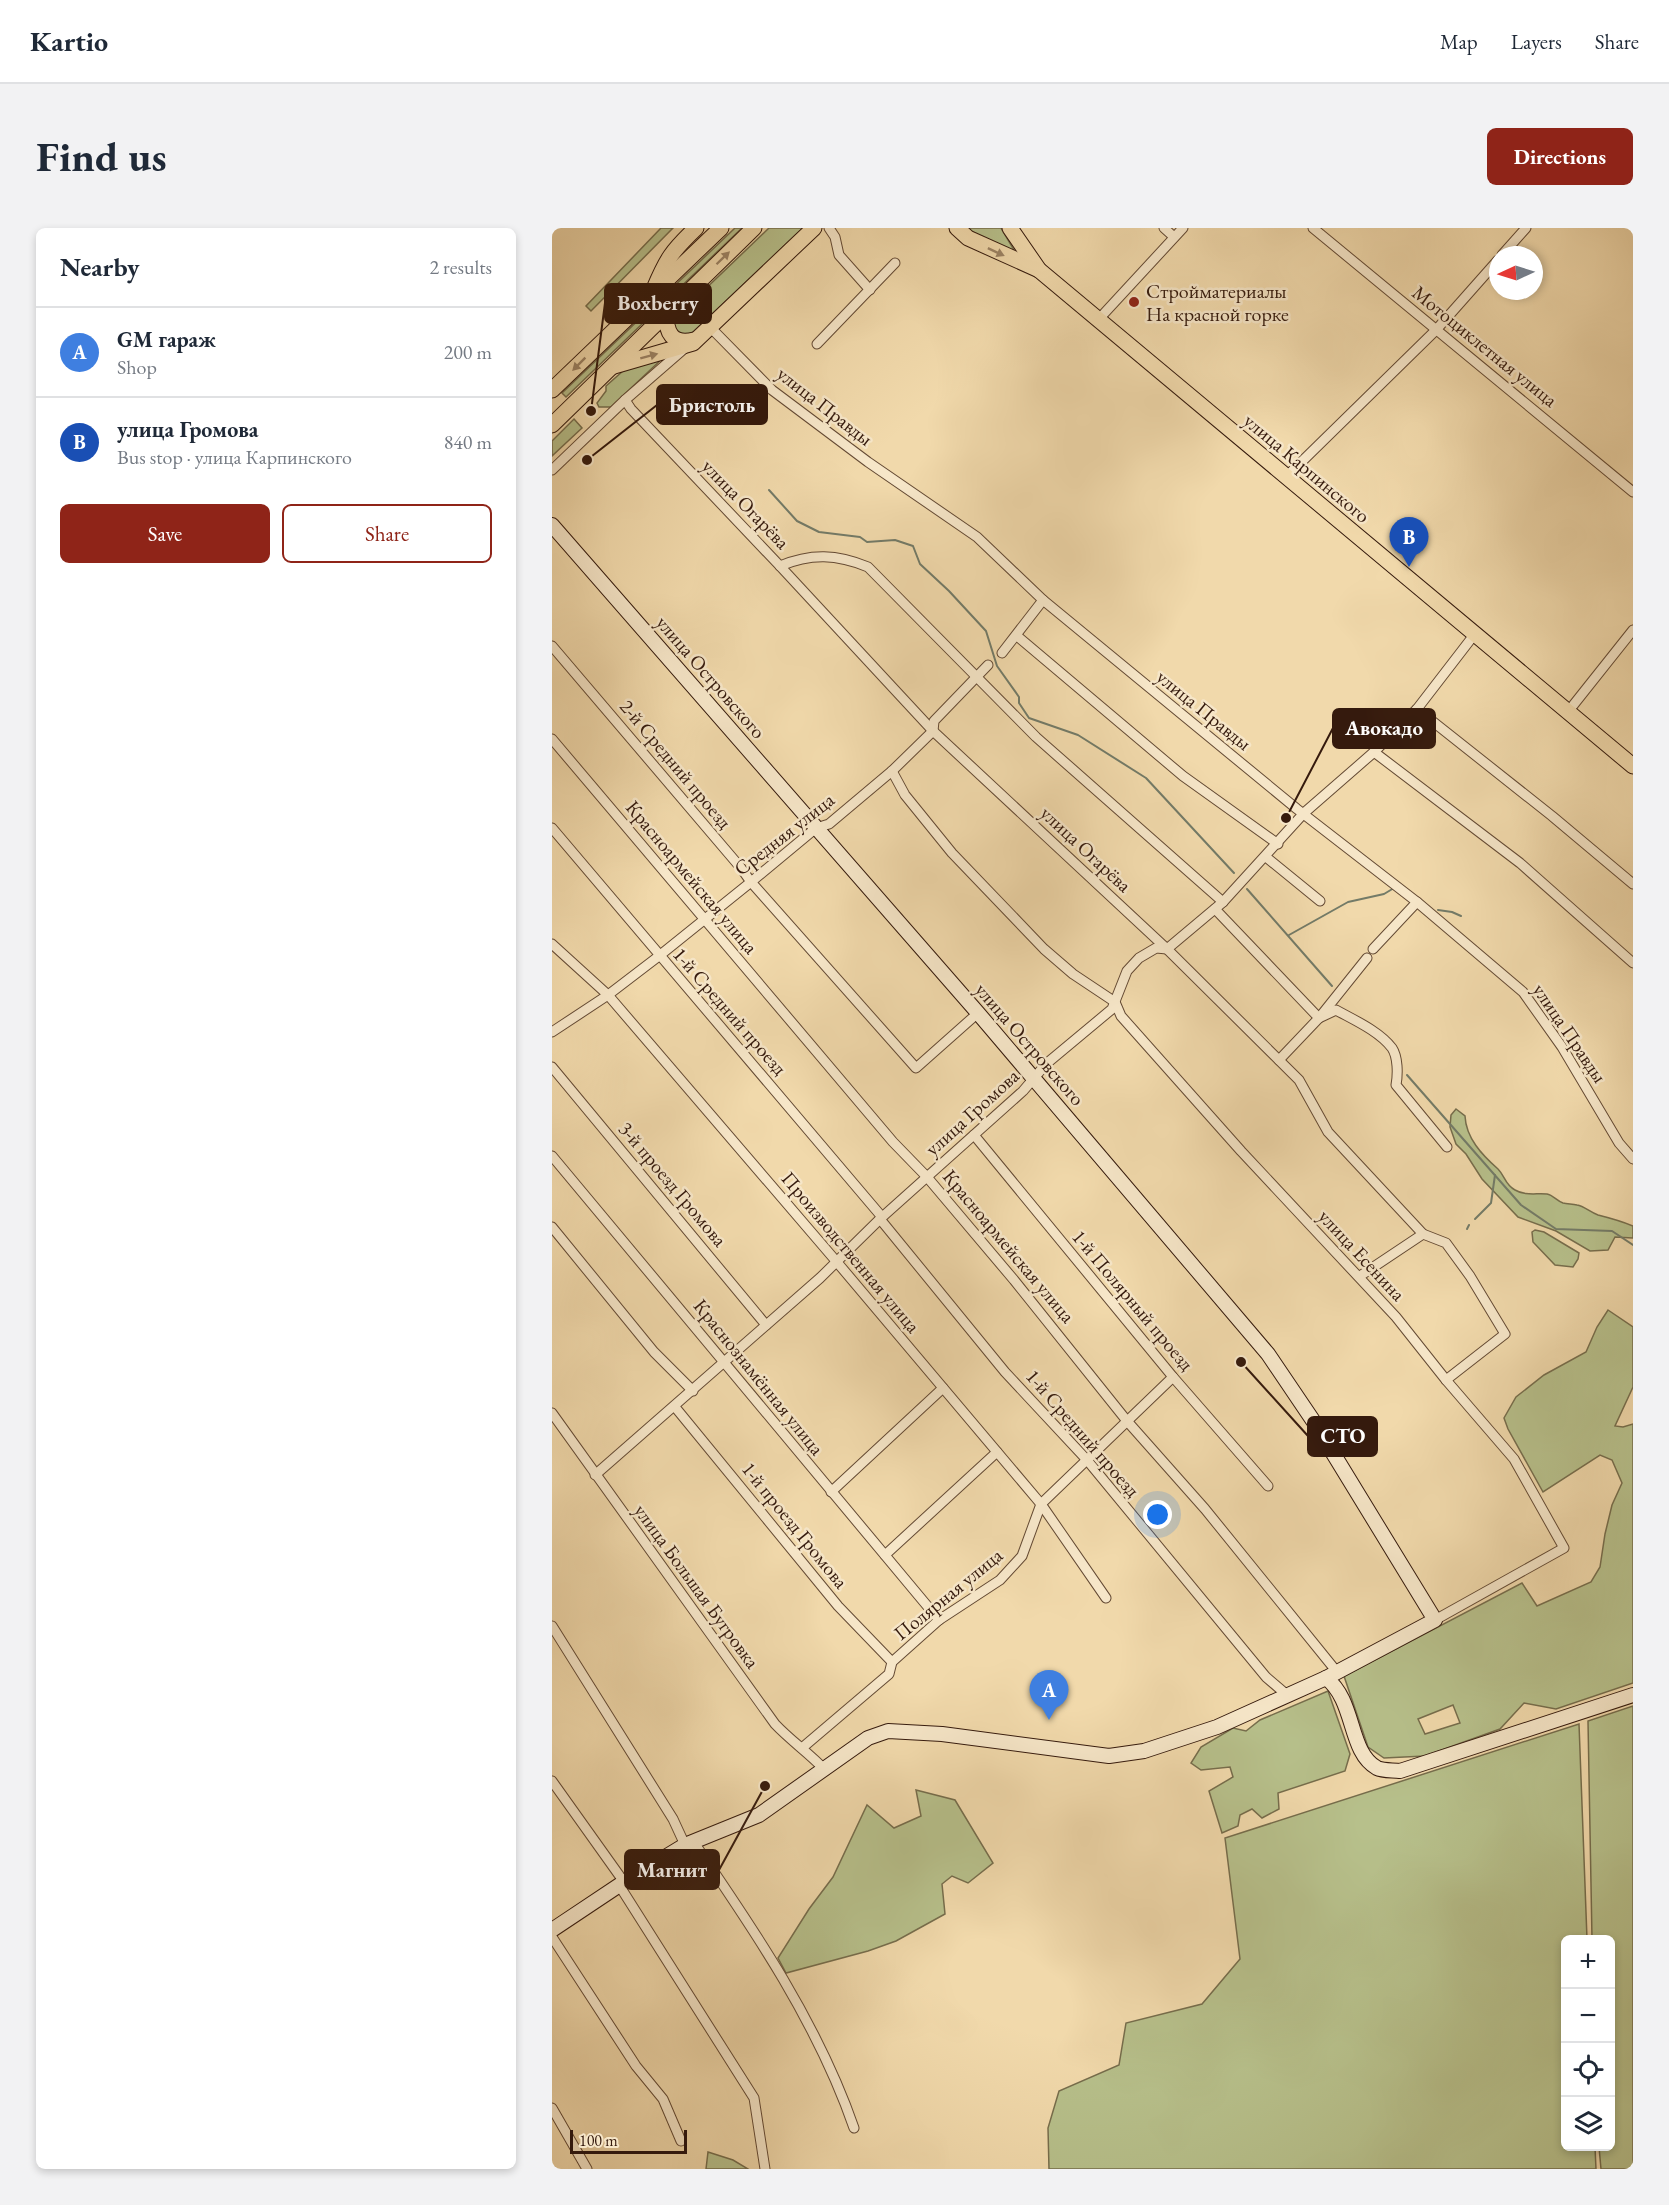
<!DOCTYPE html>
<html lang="en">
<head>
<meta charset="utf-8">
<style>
	:root { --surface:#fff; --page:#f2f2f3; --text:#1f2937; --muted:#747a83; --line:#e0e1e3; --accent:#8f2418 }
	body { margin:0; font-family:"EB Garamond",serif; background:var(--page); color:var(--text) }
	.controls { position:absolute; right:18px; bottom:18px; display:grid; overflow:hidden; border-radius:9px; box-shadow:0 3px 9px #0003 }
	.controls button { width:54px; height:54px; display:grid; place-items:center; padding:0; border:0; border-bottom:2px solid var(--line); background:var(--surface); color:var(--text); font:30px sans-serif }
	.compass { position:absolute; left:937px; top:18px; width:54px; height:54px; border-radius:50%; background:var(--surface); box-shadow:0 3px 9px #0003; rotate:266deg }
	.scale { position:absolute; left:18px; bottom:15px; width:117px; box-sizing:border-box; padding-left:6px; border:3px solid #351a0d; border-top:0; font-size:16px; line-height:21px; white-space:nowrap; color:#351a0d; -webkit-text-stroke:4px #f6e6c8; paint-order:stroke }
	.you { position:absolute; left:606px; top:1287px; width:21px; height:21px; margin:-15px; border:4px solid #fff; border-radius:50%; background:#1a73e8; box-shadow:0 0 0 9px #1a73e833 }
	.badge { display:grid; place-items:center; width:39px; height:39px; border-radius:50%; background:var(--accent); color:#fff; font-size:20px; font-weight:700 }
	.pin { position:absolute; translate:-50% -50px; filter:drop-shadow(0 2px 3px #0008) }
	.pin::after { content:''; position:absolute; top:32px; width:21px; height:18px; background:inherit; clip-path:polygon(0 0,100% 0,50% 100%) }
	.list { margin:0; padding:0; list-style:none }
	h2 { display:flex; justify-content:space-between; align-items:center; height:78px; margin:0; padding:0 24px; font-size:26px }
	h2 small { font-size:20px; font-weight:400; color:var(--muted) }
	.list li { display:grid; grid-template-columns:39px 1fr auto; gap:18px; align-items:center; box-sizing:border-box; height:90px; padding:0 24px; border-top:2px solid var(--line) }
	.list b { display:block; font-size:22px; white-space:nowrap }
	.list p { margin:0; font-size:20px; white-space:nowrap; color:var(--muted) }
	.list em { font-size:20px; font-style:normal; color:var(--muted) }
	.actions { display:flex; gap:12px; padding:18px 24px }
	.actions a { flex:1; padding:14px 0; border:2px solid var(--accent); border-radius:9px; text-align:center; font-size:21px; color:var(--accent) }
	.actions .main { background:var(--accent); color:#fff }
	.icon { flex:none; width:33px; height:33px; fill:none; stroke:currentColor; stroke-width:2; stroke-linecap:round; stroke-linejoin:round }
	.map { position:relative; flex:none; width:1081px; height:1941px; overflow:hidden; border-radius:9px }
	header { display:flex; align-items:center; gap:36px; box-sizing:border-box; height:84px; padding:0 30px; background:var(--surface); border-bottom:2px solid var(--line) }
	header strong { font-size:28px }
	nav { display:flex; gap:33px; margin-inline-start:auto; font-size:21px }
	.intro { display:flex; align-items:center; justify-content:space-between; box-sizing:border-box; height:144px; padding:0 36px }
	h1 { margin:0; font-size:42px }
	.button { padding:15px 27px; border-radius:9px; background:var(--accent); color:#fff; font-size:21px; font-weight:700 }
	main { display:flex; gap:36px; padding:0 36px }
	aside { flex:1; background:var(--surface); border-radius:9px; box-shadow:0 3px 9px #0003 }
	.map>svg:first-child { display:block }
	.green { fill:#b7c08b; stroke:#766d4c; stroke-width:1.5; fill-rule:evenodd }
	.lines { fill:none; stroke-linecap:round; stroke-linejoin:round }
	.stream { stroke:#737b68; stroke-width:2 }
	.street-casing { stroke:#644a34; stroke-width:11 }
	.secondary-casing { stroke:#351a0d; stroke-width:16 }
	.primary-casing { stroke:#351a0d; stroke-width:17 }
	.street { stroke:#f6e6c8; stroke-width:9 }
	.secondary { stroke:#f6e6c8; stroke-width:14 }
	.primary { stroke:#f1d9ab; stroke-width:15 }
	.oneway { fill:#9c8364 }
	.poi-dot { fill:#8f2418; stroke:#f6e6c8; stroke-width:2 }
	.labels { text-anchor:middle; stroke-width:5; stroke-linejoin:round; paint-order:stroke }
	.poi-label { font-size:20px; fill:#351a0d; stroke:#f6e6c8; text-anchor:start }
	.street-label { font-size:20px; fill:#351a0d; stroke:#f6e6c8 }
	.leader { fill:none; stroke:#351a0d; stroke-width:2 }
	.callout-dot { fill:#351a0d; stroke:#f6e6c8; stroke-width:2 }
	.callout { fill:#351a0d; stroke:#351a0d; stroke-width:2 }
	.callout-label { font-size:21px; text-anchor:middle; font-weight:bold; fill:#fff }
</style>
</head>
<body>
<header>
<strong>Kartio</strong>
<nav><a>Map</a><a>Layers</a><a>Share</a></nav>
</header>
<div class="intro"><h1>Find us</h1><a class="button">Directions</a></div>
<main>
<aside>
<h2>Nearby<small>2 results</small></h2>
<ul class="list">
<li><span class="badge" style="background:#3f7fe0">A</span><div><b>GM гараж</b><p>Shop</p></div><em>200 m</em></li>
<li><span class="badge" style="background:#1a4fb4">B</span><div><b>улица Громова</b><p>Bus stop · улица Карпинского</p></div><em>840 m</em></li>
</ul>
<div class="actions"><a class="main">Save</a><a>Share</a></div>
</aside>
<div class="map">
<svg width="1081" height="1941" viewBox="0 0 1081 1941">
	<rect width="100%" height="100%" fill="#f1d9ab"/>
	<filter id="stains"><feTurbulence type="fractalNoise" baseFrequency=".00333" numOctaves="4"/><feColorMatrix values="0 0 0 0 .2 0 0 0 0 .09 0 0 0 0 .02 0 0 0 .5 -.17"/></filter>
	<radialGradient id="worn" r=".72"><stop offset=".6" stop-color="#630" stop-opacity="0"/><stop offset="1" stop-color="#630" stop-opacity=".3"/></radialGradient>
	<g class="green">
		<polygon points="109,0 121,0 39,83 34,78"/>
		<polygon points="183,0 190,0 14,169 10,165"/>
		<polygon points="217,0 251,0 138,107 127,108 121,95 122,91"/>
		<polygon points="415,0 449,0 465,27 428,9"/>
		<polygon points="113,128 59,179 47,179 45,175 54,163 54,158 71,143"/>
		<polygon points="22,191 30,200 0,228 0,213"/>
		<path d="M904,881L913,888C914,910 930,927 946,941C953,948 953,957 963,962C973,968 984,965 995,966C1001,967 1005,973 1011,975C1015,976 1020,976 1025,977C1032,978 1038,984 1046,987C1058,990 1069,993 1081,998V1010L1063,1009L1056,1022L1038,1023L1004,1003L966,989L930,951L914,926L904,916L898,899L899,887Z"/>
		<polygon points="983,1002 992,1004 1027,1025 1026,1031 1021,1039 1003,1037 981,1014 980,1004"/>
		<path d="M1056,1082L1081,1099V1159L1063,1198L1071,1199L1081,1196V1455L1004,1481L972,1475L948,1501L873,1528L832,1530L816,1519L792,1448L970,1355L985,1378L1039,1354L1048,1339L1053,1306L1060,1277L1070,1255L1060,1232L1048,1227L991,1264L956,1201L952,1190L964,1169L992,1147L1034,1124L1045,1099ZM901,1477L908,1495L873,1506L866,1491Z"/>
		<polygon points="776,1463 798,1526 793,1543 726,1565 727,1581 710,1590 700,1581 688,1587 686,1598 670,1605 657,1563 681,1549 678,1539 649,1542 639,1535 649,1519 681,1500 694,1503 708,1492"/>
		<polygon points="1081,1478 1081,1941 1049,1941 1047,1919 1058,1918 1058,1712 1040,1711 1036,1493"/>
		<polygon points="1027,1496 1035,1711 1014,1712 1014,1918 1043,1919 1044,1941 497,1941 496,1900 507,1863 567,1837 574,1795 650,1776 688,1731 673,1610"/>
		<polygon points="364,1562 403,1572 441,1635 416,1655 400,1648 390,1656 393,1686 344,1713 316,1723 234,1745 226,1730 257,1681 281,1649 315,1577 342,1600 369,1588"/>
		<polygon points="156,1924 181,1932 196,1941 154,1941"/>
	</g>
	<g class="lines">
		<g class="stream">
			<polyline points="217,262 245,293 267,304 308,309 315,314 343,312 361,318 368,336 397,363 434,403 445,438 467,469 467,475 477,490 526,507 594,550 682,645"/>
			<polyline points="695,661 780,758"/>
			<polyline points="886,682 900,684 909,688"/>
			<polyline points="737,707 796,674 832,666 842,660"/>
			<polyline points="855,847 969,977 1004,1001 1060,1003 1081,1017"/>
			<polyline points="923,991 939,975 943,947"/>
			<polyline points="915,1001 917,997"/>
		</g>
		<g class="street-casing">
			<g id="street">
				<polyline points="277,0 283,9 287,27 318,62"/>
				<polyline points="612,0 622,9"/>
				<polyline points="761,0 1081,264"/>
				<polyline points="950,27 974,0"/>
				<polyline points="546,92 631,0"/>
				<polyline points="158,99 220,162 316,234 425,309 491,372 745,581 865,674 971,764 1010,819 1067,915 1081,931"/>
				<polyline points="265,116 343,35"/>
				<polyline points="73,172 79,181 228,338 381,503 615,721 747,852 776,904 871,1006 894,1015 918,1048 953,1106 894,1152"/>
				<polyline points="0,242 73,172 134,119"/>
				<polyline points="734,249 884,102 946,32"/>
				<path d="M228,338C259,325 285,326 316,339L484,509L671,674"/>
				<polyline points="465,408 631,548 726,616"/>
				<polyline points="0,418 189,640 199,654 364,840 426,785"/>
				<polyline points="450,425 491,372"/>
				<polyline points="865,481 1000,588 1081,656"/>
				<polyline points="1015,485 1081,402"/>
				<polyline points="0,511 341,914 375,949 462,1052 575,1193 653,1281 785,1444"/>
				<polyline points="822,524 968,635 1081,735"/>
				<polyline points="340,543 353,567 400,625 492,721 521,746 563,774 569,788 689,923 844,1089 894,1152 962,1231 1012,1320 883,1392"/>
				<polyline points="0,600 330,989"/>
				<polyline points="714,629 768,673"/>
				<path d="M663,681L767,790L784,782C802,792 827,803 840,820C846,829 846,846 844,857L895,919"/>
				<polyline points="0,716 56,767 284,1033 489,1276 554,1370"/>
				<polyline points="821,721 865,674"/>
				<polyline points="0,804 56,767 107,728 199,654 264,600 277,596 340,543 381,503 382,493 436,437"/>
				<polyline points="727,832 767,790 815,730"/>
				<polyline points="0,839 214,1097"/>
				<polyline points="422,907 621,1149 716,1258"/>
				<polyline points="0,928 387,1392"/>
				<polyline points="328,991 453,1144 535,1232 714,1449 735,1467"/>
				<polyline points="0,999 102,1124 141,1163"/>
				<polyline points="808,1048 871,1006"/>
				<polyline points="123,1179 286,1378 340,1434"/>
				<path d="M0,1185L223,1496C239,1513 257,1525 273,1542"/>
				<polyline points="43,1247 268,1050 328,991 471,863 494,836 560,781 575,743 587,730 604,720 615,721 671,674 752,585 822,524 865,481 922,407"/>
				<polyline points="279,1264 391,1160"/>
				<polyline points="333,1327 445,1224"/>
				<polyline points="0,1398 121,1591 133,1617"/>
				<polyline points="250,1520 337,1446 340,1434 387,1392 448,1352 470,1328 489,1276 621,1149"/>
				<polyline points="0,1553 72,1654"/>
				<path d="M141,1613C203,1703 266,1796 302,1900"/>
				<polyline points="67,1657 202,1870 213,1941"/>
				<polyline points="0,1709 84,1838 111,1871 129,1913"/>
				<polyline points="0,1880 35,1941"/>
			</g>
		</g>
		<g class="secondary-casing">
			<g id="secondary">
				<polyline points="0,297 426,785 716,1126 762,1194 883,1392 774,1450 665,1499 592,1523 557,1528 390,1506 336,1503 316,1510 207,1587 133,1617 72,1654 0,1702"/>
				<path d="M774,1450C804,1473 796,1524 825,1540C831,1543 841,1542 848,1543L1081,1467"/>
			</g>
		</g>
		<g class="primary-casing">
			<g id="primary">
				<polyline points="405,0 416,10 487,42"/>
				<polyline points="458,0 487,42 1081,538"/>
				<path d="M102,61C115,30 120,23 144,0"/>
				<path d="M114,85C114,105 120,117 142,112"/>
				<polyline points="62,138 141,115 262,0"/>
				<polyline points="0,162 169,0"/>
				<polyline points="0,197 202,0"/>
			</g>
		</g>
		<use href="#street" class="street"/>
		<use href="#secondary" class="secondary"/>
		<use href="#primary" class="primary"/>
	</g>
	<defs><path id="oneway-solid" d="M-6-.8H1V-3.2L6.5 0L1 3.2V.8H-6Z" transform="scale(1.5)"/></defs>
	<g class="oneway">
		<use href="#oneway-solid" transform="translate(444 24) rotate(25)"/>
		<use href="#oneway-solid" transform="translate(171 30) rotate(-44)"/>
		<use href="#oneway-solid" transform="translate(97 128) rotate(-15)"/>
		<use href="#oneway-solid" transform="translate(27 136) rotate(135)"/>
	</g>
	<circle class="poi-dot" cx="582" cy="74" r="6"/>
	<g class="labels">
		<g class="poi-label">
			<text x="594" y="70">Стройматериалы<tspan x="594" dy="23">На красной горке</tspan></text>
		</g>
		<g class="street-label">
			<text transform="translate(933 118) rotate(39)" y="7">Мотоциклетная улица</text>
			<text transform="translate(273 178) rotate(38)" y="7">улица Правды</text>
			<text transform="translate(755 240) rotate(40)" y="7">улица Карпинского</text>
			<text transform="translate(194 276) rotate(46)" y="7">улица Огарёва</text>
			<text transform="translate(159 449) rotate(49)" y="7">улица Островского</text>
			<text transform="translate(652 482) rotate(39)" y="7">улица Правды</text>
			<text transform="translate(124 536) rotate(50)" y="7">2-й Средний проезд</text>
			<text transform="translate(232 606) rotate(-38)" y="7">Средняя улица</text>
			<text transform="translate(534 621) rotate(43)" y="7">улица Огарёва</text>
			<text transform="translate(140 649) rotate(50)" y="7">Красноармейская улица</text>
			<text transform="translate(178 783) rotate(49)" y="7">1-й Средний проезд</text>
			<text transform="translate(1018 805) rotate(56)" y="7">улица Правды</text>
			<text transform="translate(478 816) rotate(49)" y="7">улица Островского</text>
			<text transform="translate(420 884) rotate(-42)" y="7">улица Громова</text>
			<text transform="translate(121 956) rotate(50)" y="7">3-й проезд Громова</text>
			<text transform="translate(457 1018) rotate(50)" y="7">Красноармейская улица</text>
			<text transform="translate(299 1024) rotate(50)" y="7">Производственная улица</text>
			<text transform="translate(810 1027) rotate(47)" y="7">улица Есенина</text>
			<text transform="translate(581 1072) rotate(50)" y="7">1-й Полярный проезд</text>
			<text transform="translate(207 1149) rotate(51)" y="7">Краснознамённая улица</text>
			<text transform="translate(531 1205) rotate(49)" y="7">1-й Средний проезд</text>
			<text transform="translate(243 1297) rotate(51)" y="7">1-й проезд Громова</text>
			<text transform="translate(145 1358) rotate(54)" y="7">улица Большая Бугровка</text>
			<text transform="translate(396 1366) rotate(-39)" y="7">Полярная улица</text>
		</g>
	</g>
	<path class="leader" d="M39 183L53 75M35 232L105 177M734 590L781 500M689 1134L756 1208M213 1558L167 1642"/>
	<g class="callout-dot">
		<circle cx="39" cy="183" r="6"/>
		<circle cx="35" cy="232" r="6"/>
		<circle cx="734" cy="590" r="6"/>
		<circle cx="689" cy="1134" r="6"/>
		<circle cx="213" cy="1558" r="6"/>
	</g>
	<g class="callout">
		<rect x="53" y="56" width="106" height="39" rx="6"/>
		<rect x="105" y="157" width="110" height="39" rx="6"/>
		<rect x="781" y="481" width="102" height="39" rx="6"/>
		<rect x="756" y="1189" width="69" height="39" rx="6"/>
		<rect x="73" y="1622" width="94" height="39" rx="6"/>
	</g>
	<g class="callout-label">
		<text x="106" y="82">Boxberry</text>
		<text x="160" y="184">Бристоль</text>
		<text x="832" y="507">Авокадо</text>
		<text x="791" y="1215">СТО</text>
		<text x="120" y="1649">Магнит</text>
	</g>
	<rect width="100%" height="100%" filter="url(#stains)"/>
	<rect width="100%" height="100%" fill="url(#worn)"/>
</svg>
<div class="controls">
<button>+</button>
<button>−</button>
<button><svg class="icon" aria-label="locate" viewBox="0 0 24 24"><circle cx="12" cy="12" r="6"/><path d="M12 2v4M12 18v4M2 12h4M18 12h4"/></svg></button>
<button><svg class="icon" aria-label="layers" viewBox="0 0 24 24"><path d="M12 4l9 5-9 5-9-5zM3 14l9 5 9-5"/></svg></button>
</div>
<svg class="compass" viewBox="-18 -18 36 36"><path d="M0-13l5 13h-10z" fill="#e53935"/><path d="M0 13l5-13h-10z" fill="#747a83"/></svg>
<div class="scale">100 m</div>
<div class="you"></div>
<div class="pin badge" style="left:497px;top:1492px;background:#3f7fe0">A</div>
<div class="pin badge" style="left:857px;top:339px;background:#1a4fb4">B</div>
</div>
</main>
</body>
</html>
